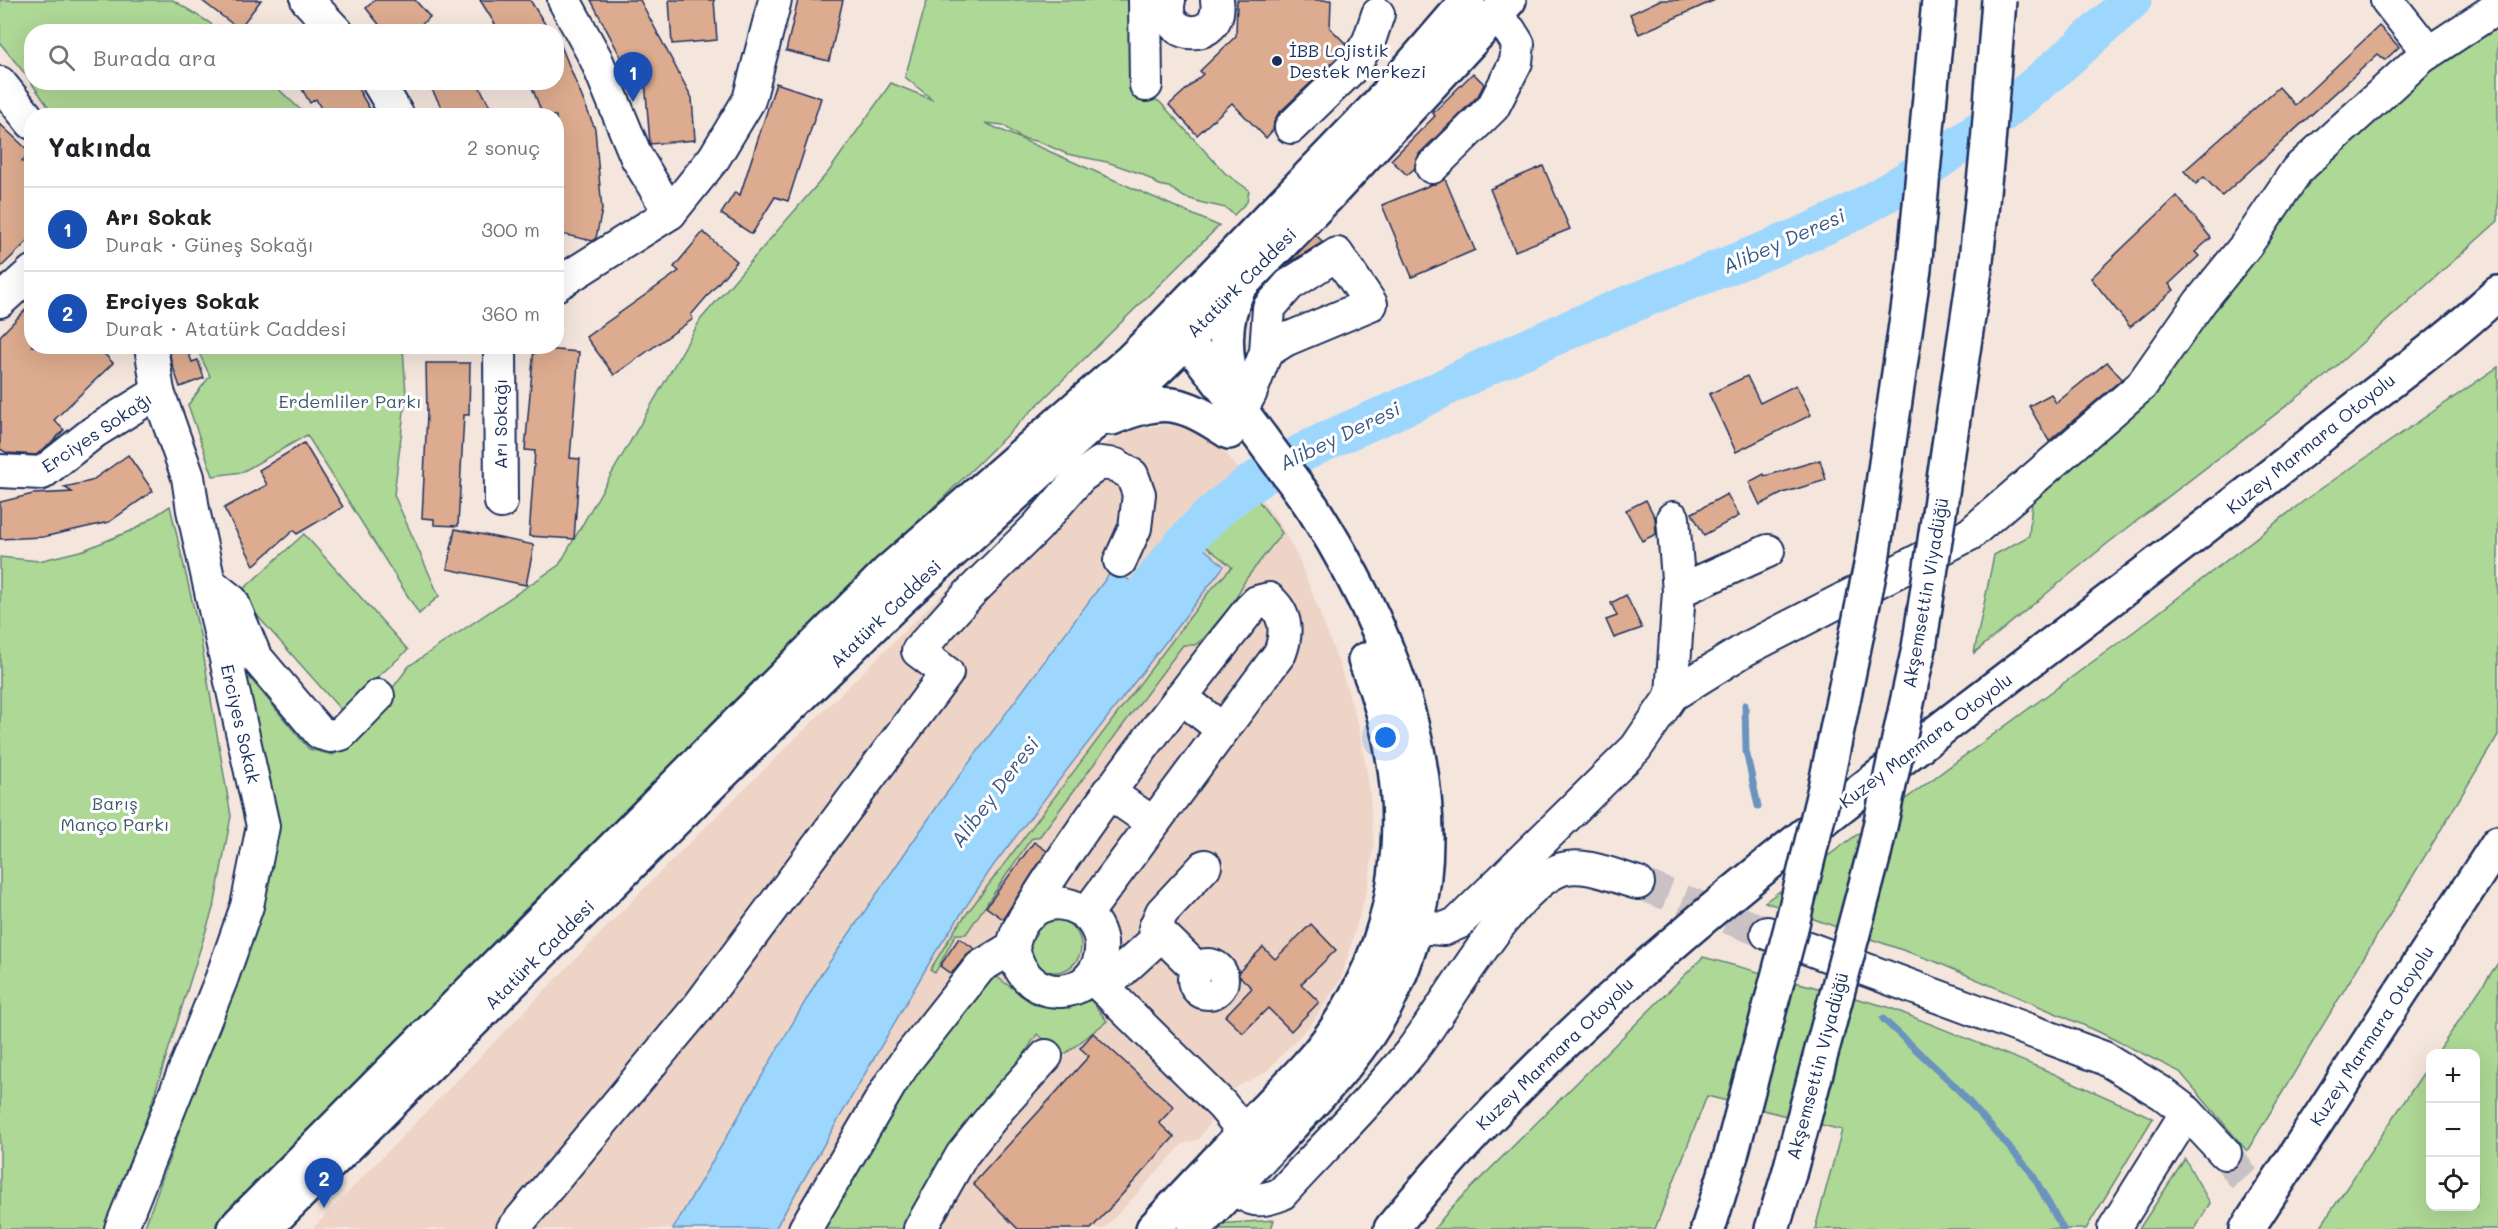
<!DOCTYPE html>
<html lang="tr">
<head>
<meta charset="utf-8">
<style>
	:root { --surface:#fff; --page:#f2f2f2; --text:#202124; --muted:#757577; --line:#e0e0e0; --accent:#1b2f5e }
	body { margin:0; font-family:Mali,sans-serif; background:var(--page); color:var(--text) }
	.controls { position:absolute; right:18px; bottom:18px; display:grid; overflow:hidden; border-radius:12px; box-shadow:0 6px 24px #0002 }
	.controls button { width:54px; height:54px; display:grid; place-items:center; padding:0; border:0; border-bottom:2px solid var(--line); background:var(--surface); color:var(--text); font:30px sans-serif }
	.you { position:absolute; left:1386px; top:738px; width:21px; height:21px; margin:-15px; border:4px solid #fff; border-radius:50%; background:#1a73e8; box-shadow:0 0 0 9px #1a73e833 }
	.badge { display:grid; place-items:center; width:39px; height:39px; border-radius:50%; background:var(--accent); color:#fff; font-size:20px; font-weight:700 }
	.pin { position:absolute; translate:-50% -50px; filter:drop-shadow(0 2px 3px #0008) }
	.pin::after { content:''; position:absolute; top:32px; width:21px; height:18px; background:inherit; clip-path:polygon(0 0,100% 0,50% 100%) }
	.list { margin:0; padding:0; list-style:none }
	h2 { display:flex; justify-content:space-between; align-items:center; height:78px; margin:0; padding:0 24px; font-size:26px }
	h2 small { font-size:20px; font-weight:400; color:var(--muted) }
	.list li { display:grid; grid-template-columns:39px 1fr auto; gap:18px; align-items:center; box-sizing:border-box; height:84px; padding:0 24px; border-top:2px solid var(--line) }
	.list b { display:block; font-size:22px; white-space:nowrap }
	.list p { margin:0; font-size:20px; white-space:nowrap; color:var(--muted) }
	.list em { font-size:20px; font-style:normal; color:var(--muted) }
	.icon { flex:none; width:33px; height:33px; fill:none; stroke:currentColor; stroke-width:2; stroke-linecap:round; stroke-linejoin:round }
	.map { position:relative; flex:none; width:2498px; height:1229px; overflow:hidden }
	.search { position:absolute; background:var(--surface); box-shadow:0 6px 24px #0002; left:24px; top:24px; width:540px; height:66px; display:flex; align-items:center; gap:15px; box-sizing:border-box; padding:0 21px; border-radius:24px; color:var(--muted); font-size:22px }
	.panel { position:absolute; background:var(--surface); box-shadow:0 6px 24px #0002; left:24px; top:108px; width:540px; height:246px; border-radius:24px }
	.map>svg:first-child { display:block }
	.built { fill:#eed4c6 }
	.green { fill:#aed895; stroke:#64847a; stroke-width:1.5 }
	.water { fill:#9ed7fe; stroke:#6a94be; stroke-width:1.5 }
	.lines { fill:none; stroke-linecap:round; stroke-linejoin:round }
	.stream { stroke:#6a94be; stroke-width:7 }
	.river { stroke:#9ed7fe; stroke-width:39 }
	.building { fill:#ddab8f; stroke:#1b2f5e; stroke-width:1.5 }
	.minor-tunnel { stroke:#c9c1c4; stroke-width:32; stroke-dasharray:32 16; stroke-linecap:butt }
	.minor-casing { stroke:#1b2f5e; stroke-width:36 }
	.major-casing { stroke:#1b2f5e; stroke-width:38 }
	.highway-casing { stroke:#1b2f5e; stroke-width:38 }
	.minor { stroke:#fff; stroke-width:32 }
	.major { stroke:#fff; stroke-width:33 }
	.highway { stroke:#fff; stroke-width:33 }
	.highway-bridge-casing { stroke:#1b2f5e; stroke-width:38; stroke-linecap:butt }
	.highway-bridge { stroke:#fff; stroke-width:33 }
	.poi-dot { fill:#1b2f5e; stroke:#fff; stroke-width:2 }
	.labels { text-anchor:middle; stroke-width:6; stroke-linejoin:round; paint-order:stroke }
	.poi-label { font-size:18px; fill:#1b2f5e; stroke:#fff; text-anchor:start }
	.street-label { font-size:18px; fill:#1b2f5e; stroke:#fff }
	.park-label { font-size:18px; fill:#40596c; stroke:#fff }
	.water-label { font-size:20px; font-style:italic; fill:#3c5986; stroke:#fff }
</style>
</head>
<body>
<div class="map">
<svg width="2498" height="1229" viewBox="0 0 2498 1229">
	<rect width="100%" height="100%" fill="#f5e6dd"/>
	<filter id="ink" filterUnits="userSpaceOnUse"><feTurbulence type="fractalNoise" baseFrequency=".0167" numOctaves="2"/><feDisplacementMap in="SourceGraphic" scale="12" xChannelSelector="R" yChannelSelector="G"/><feConvolveMatrix kernelMatrix="1 2 1 2 8 2 1 2 1" color-interpolation-filters="sRGB"/></filter>
	<g filter="url(#ink)">
		<polygon class="built" points="1163,425 1185,426 1204,431 1223,449 1279,522 1299,559 1339,663 1359,727 1369,785 1374,843 1368,887 1341,979 1312,1023 1265,1073 1238,1086 1222,1105 1199,1139 1183,1144 1104,1229 312,1229 667,865 940,596 1104,444 1133,430"/>
		<g class="green">
			<polygon points="0,0 173,0 210,23 217,31 32,32 32,82 272,83 306,115 54,115 26,75 0,43"/>
			<polygon points="927,0 1134,0 1137,91 1160,102 1225,173 1249,190 1247,202 1234,215 1226,208 1203,203 1184,197 1169,187 1159,185 1142,174 1107,162 1067,154 1040,142 1021,138 1003,125 985,123 1219,226 522,913 216,1229 144,1229 215,1032 278,818 243,683 250,678 309,749 333,755 354,740 409,666 559,565 701,319 829,171 891,83 933,100 905,77"/>
			<polygon points="2498,20 2498,221 2324,377 2108,543 1974,653 1994,555 2029,536 2033,489 2304,176 2391,96"/>
			<polygon points="196,347 403,347 406,395 394,495 439,596 419,614 307,435 242,472 213,476 188,405 210,376"/>
			<polygon points="2498,367 2498,735 2247,1151 2180,1072 2097,1031 1934,961 1765,902 2136,630 2309,497"/>
			<polygon points="1250,489 1282,533 1246,579 1233,603 1204,638 1195,645 1183,645 1040,836 1031,839 966,934 956,934 935,973 930,970 956,928 1208,593 1232,567 1197,539 1238,498"/>
			<polygon points="170,506 200,635 231,816 215,902 112,1229 0,1229 0,557 39,561 84,550 135,529"/>
			<polygon points="304,534 408,650 341,710 238,594"/>
			<circle cx="1055" cy="946" r="26"/>
			<polygon points="1703,957 1888,1007 2043,1069 2153,1118 2086,1229 1815,1229 1842,1130 1707,1096 1655,1229 1434,1229 1451,1208"/>
			<polygon points="2498,963 2498,1229 2319,1229 2430,1063 2430,1206 2476,1206 2476,1054 2437,1053"/>
			<polygon points="994,975 1036,1005 1070,1008 1091,1000 1107,1021 1065,1054 1037,1034 912,1229 823,1229 910,1078"/>
			<polygon points="2185,1159 2210,1203 2195,1229 2139,1229"/>
			<polygon points="1274,1220 1271,1229 1213,1229 1217,1224"/>
		</g>
		<polygon class="water" points="1193,539 1224,566 993,866 935,953 775,1229 673,1229 820,976 943,798 1113,569 1151,595"/>
		<g class="lines">
			<g class="stream">
				<polyline points="1745,705 1746,751 1758,806"/>
				<polyline points="1883,1019 1954,1085 2031,1172 2063,1229"/>
			</g>
			<path class="river" d="M1114,635C1148,589 1179,541 1224,504C1281,456 1349,431 1417,401C1443,389 1468,375 1494,363C1541,342 1587,321 1635,302C1703,274 1772,251 1839,219C1949,164 2042,83 2132,0"/>
		</g>
		<g class="building">
			<polygon points="201,0 261,0 239,29"/>
			<polygon points="375,0 415,0 430,17 413,32 385,32 366,8"/>
			<polygon points="480,0 530,0 550,32 500,32"/>
			<polygon points="591,0 640,0 692,98 695,140 650,144 643,55 625,65"/>
			<polygon points="669,0 714,0 717,40 672,44"/>
			<polygon points="798,0 843,0 829,61 786,51"/>
			<polygon points="1237,0 1331,0 1330,28 1346,44 1340,55 1278,114 1274,122 1273,130 1266,138 1232,103 1197,135 1169,105 1203,74 1200,71 1236,36"/>
			<polygon points="1660,0 1715,0 1639,34 1630,14"/>
			<polygon points="2379,26 2399,47 2385,60 2378,54 2222,196 2204,177 2196,184 2184,171 2279,87 2295,105"/>
			<polygon points="557,36 595,129 602,210 596,238 593,241 556,233 558,209 556,116 543,116 530,82 556,82"/>
			<polygon points="1473,73 1484,84 1478,96 1419,154 1415,168 1407,175 1391,160 1435,116 1433,113"/>
			<polygon points="298,82 354,82 374,116 325,116 316,99 310,103"/>
			<polygon points="428,82 477,82 495,116 446,116"/>
			<polygon points="776,83 821,98 788,201 775,197 752,234 721,214 735,192 740,195"/>
			<polygon points="0,124 30,152 22,161 32,170 32,237 0,268"/>
			<polygon points="1543,166 1570,229 1515,251 1490,189"/>
			<polygon points="1445,179 1475,250 1412,277 1382,205"/>
			<polygon points="2177,196 2211,238 2195,252 2199,256 2169,284 2174,290 2130,327 2091,278"/>
			<polygon points="703,232 737,261 691,315 693,319 614,375 586,337 679,271 674,267"/>
			<polygon points="1316,235 1323,242 1287,264"/>
			<polygon points="32,303 32,346 97,346 113,363 54,420 64,430 53,441 36,455 7,453 0,449 0,336"/>
			<polygon points="169,346 186,346 192,362 198,360 204,378 180,387 171,361"/>
			<polygon points="534,348 579,352 570,458 580,459 574,539 529,536 535,451 525,450"/>
			<polygon points="2107,362 2122,379 2049,441 2029,406 2051,394 2056,403"/>
			<polygon points="426,363 470,363 469,415 464,415 458,526 434,525 434,519 422,518 427,414"/>
			<polygon points="1747,376 1760,403 1796,385 1811,415 1736,452 1709,394"/>
			<polygon points="304,443 343,507 297,534 294,530 254,565 224,508 267,485 259,470"/>
			<polygon points="128,455 153,491 109,522 43,537 0,539 0,502 33,494 72,492 64,487 91,481"/>
			<polygon points="1820,460 1826,480 1783,493 1760,505 1749,482 1764,474 1765,476"/>
			<polygon points="1727,494 1739,516 1704,535 1692,513"/>
			<polygon points="1646,500 1655,518 1656,534 1642,541 1626,510"/>
			<polygon points="455,529 534,545 526,585 447,569"/>
			<polygon points="1626,595 1642,628 1614,638 1606,620 1617,616 1611,603"/>
			<polygon points="1034,842 1047,851 1003,919 986,907"/>
			<polygon points="1311,924 1336,950 1301,984 1319,1002 1291,1031 1268,1008 1243,1033 1225,1016 1252,988 1237,974 1263,947 1275,959"/>
			<polygon points="959,938 975,949 966,956 951,974 940,966"/>
			<polygon points="1093,1033 1174,1107 1159,1123 1174,1137 1091,1229 1018,1229 973,1184 1089,1056 1080,1048"/>
		</g>
		<g class="lines">
			<g class="minor-tunnel">
				<polyline points="1638,883 1767,933"/>
				<polyline points="2225,1153 2282,1229"/>
			</g>
			<g class="minor-casing">
				<g id="minor">
					<polyline points="307,0 337,32"/>
					<polyline points="564,0 596,59 636,156 670,213"/>
					<polyline points="1145,0 1146,85"/>
					<path d="M1169,0C1159,41 1224,45 1217,0"/>
					<polyline points="2387,0 2428,52"/>
					<polyline points="378,82 398,116"/>
					<polyline points="0,83 32,123"/>
					<polyline points="1291,127 1354,66 1369,41 1378,14"/>
					<polyline points="1432,167 1493,107 1516,62 1518,44 1510,31 1494,16"/>
					<polyline points="556,285 670,213 714,158 749,100 775,0"/>
					<polyline points="0,301 32,272"/>
					<polyline points="500,346 501,502"/>
					<polyline points="1241,410 1250,394 1266,352 1269,308 1289,285 1337,254 1371,304 1285,340 1266,352"/>
					<polyline points="0,471 42,473 94,432 158,392"/>
					<polyline points="212,585 232,601 255,656 320,733 331,736 341,734 378,696"/>
					<polyline points="1679,591 1768,551"/>
					<polyline points="1672,695 1679,591 1673,518"/>
					<polyline points="1181,697 1222,729"/>
					<polyline points="1108,792 1153,823"/>
					<path d="M1024,919C1091,810 1170,711 1249,610L1257,602L1269,599C1286,614 1288,632 1280,653L1086,914"/>
					<polyline points="1416,927 1444,929 1458,923 1636,748 1672,695 1746,649 1970,534 2141,386 2200,302 2247,244 2297,170 2422,57 2498,7"/>
					<polyline points="1767,933 2104,1058 2162,1093 2187,1112 2225,1153"/>
					<circle cx="1208" cy="979" r="14"/>
					<polyline points="1197,969 1155,928 1162,912 1205,866"/>
					<polyline points="1091,976 1222,1105 1244,1132"/>
					<polyline points="1103,988 1160,936"/>
					<path d="M1233,1187C1252,1201 1258,1203 1281,1194C1324,1147 1370,1102 1410,1053C1445,1009 1512,885 1562,869C1585,862 1616,877 1638,883"/>
					<polyline points="121,1229 221,980 247,906 263,826 193,510 188,477 158,392 151,346"/>
					<polyline points="513,1229 699,1006 947,673 918,651 970,593 1037,527 1080,477 1100,463 1116,465 1132,475 1139,494 1135,528 1120,561"/>
					<path d="M805,1229L891,1083L908,1058L980,967L1013,947C1019,912 1050,890 1083,912C1093,919 1100,931 1101,943C1105,1000 1024,1012 1013,947"/>
					<polyline points="920,1229 962,1155 1000,1107 1046,1056"/>
					<polyline points="2114,1229 2187,1112"/>
				</g>
			</g>
			<g class="major-casing">
				<g id="major">
					<path d="M1186,340C1213,372 1237,406 1262,439C1279,463 1298,486 1314,510C1408,658 1471,838 1386,1005C1363,1048 1330,1084 1297,1119C1263,1156 1228,1193 1194,1229"/>
					<path d="M1236,397C1225,362 1221,323 1238,290"/>
					<path d="M1112,418C1165,396 1182,401 1229,432"/>
					<polyline points="234,1229 889,571 1131,360 1153,338 1375,108 1468,0"/>
					<polyline points="264,1229 709,786 900,599 1088,428 1137,389 1171,356 1325,199 1509,0"/>
					<path d="M1153,1229C1190,1189 1228,1150 1265,1110C1289,1085 1315,1060 1334,1032C1412,920 1416,783 1365,660"/>
				</g>
			</g>
			<g class="highway-casing">
				<g id="highway">
					<path d="M1391,1229C1540,1045 1724,895 1911,752C2048,646 2187,543 2322,435C2381,388 2443,344 2498,293"/>
					<polyline points="1708,1229 1731,1155"/>
					<polyline points="1772,1229 1789,1174"/>
					<polyline points="2247,1229 2498,843"/>
				</g>
			</g>
			<use href="#minor" class="minor"/>
			<use href="#major" class="major"/>
			<use href="#highway" class="highway"/>
			<g class="highway-bridge-casing">
				<g id="highway-bridge">
					<polyline points="1731,1155 1791,928 1825,788 1872,560 1914,269 1939,0"/>
					<polyline points="1789,1174 1874,854 1919,648 1975,270 1988,144 1999,0"/>
				</g>
			</g>
			<use href="#highway-bridge" class="highway-bridge"/>
		</g>
	</g>
	<circle class="poi-dot" cx="1277" cy="61" r="6"/>
	<g class="labels">
		<g class="poi-label">
			<text x="1289" y="57">İBB Lojistik<tspan x="1289" dy="21">Destek Merkezi</tspan></text>
		</g>
		<g class="street-label">
			<text transform="translate(1242 283) rotate(-45)" y="6">Atatürk Caddesi</text>
			<text transform="translate(501 424) rotate(-90)" y="6">Arı Sokağı</text>
			<text transform="translate(97 433) rotate(-34)" y="6">Erciyes Sokağı</text>
			<text transform="translate(2311 444) rotate(-39)" y="6">Kuzey Marmara Otoyolu</text>
			<text transform="translate(1926 593) rotate(-80)" y="6">Akşemsettin Viyadüğü</text>
			<text transform="translate(886 614) rotate(-44)" y="6">Atatürk Caddesi</text>
			<text transform="translate(240 724) rotate(77)" y="6">Erciyes Sokak</text>
			<text transform="translate(1926 741) rotate(-37)" y="6">Kuzey Marmara Otoyolu</text>
			<text transform="translate(540 955) rotate(-45)" y="6">Atatürk Caddesi</text>
			<text transform="translate(2372 1036) rotate(-57)" y="6">Kuzey Marmara Otoyolu</text>
			<text transform="translate(1555 1054) rotate(-44)" y="6">Kuzey Marmara Otoyolu</text>
			<text transform="translate(1818 1066) rotate(-75)" y="6">Akşemsettin Viyadüğü</text>
		</g>
		<g class="park-label">
			<text x="350" y="408">Erdemliler Parkı</text>
			<text x="115" y="810">Barış<tspan x="115" dy="21">Manço Parkı</tspan></text>
		</g>
		<g class="water-label">
			<text transform="translate(1784 241) rotate(-24)" y="7">Alibey Deresi</text>
			<text transform="translate(1340 436) rotate(-26)" y="7">Alibey Deresi</text>
			<text transform="translate(995 792) rotate(-53)" y="7">Alibey Deresi</text>
		</g>
	</g>
</svg>
<div class="controls">
<button>+</button>
<button>−</button>
<button><svg class="icon" aria-label="locate" viewBox="0 0 24 24"><circle cx="12" cy="12" r="6"/><path d="M12 2v4M12 18v4M2 12h4M18 12h4"/></svg></button>
</div>
<div class="you"></div>
<div class="pin badge" style="left:633px;top:102px;background:#1a4fb4">1</div>
<div class="pin badge" style="left:324px;top:1208px;background:#1a4fb4">2</div>
<div class="search"><svg class="icon" aria-label="search" viewBox="0 0 24 24"><circle cx="10" cy="10" r="6"/><path d="M15 15l6 6"/></svg>Burada ara</div>
<section class="panel">
<h2>Yakında<small>2 sonuç</small></h2>
<ul class="list">
<li><span class="badge" style="background:#1a4fb4">1</span><div><b>Arı Sokak</b><p>Durak · Güneş Sokağı</p></div><em>300 m</em></li>
<li><span class="badge" style="background:#1a4fb4">2</span><div><b>Erciyes Sokak</b><p>Durak · Atatürk Caddesi</p></div><em>360 m</em></li>
</ul>
</section>
</div>
</body>
</html>
